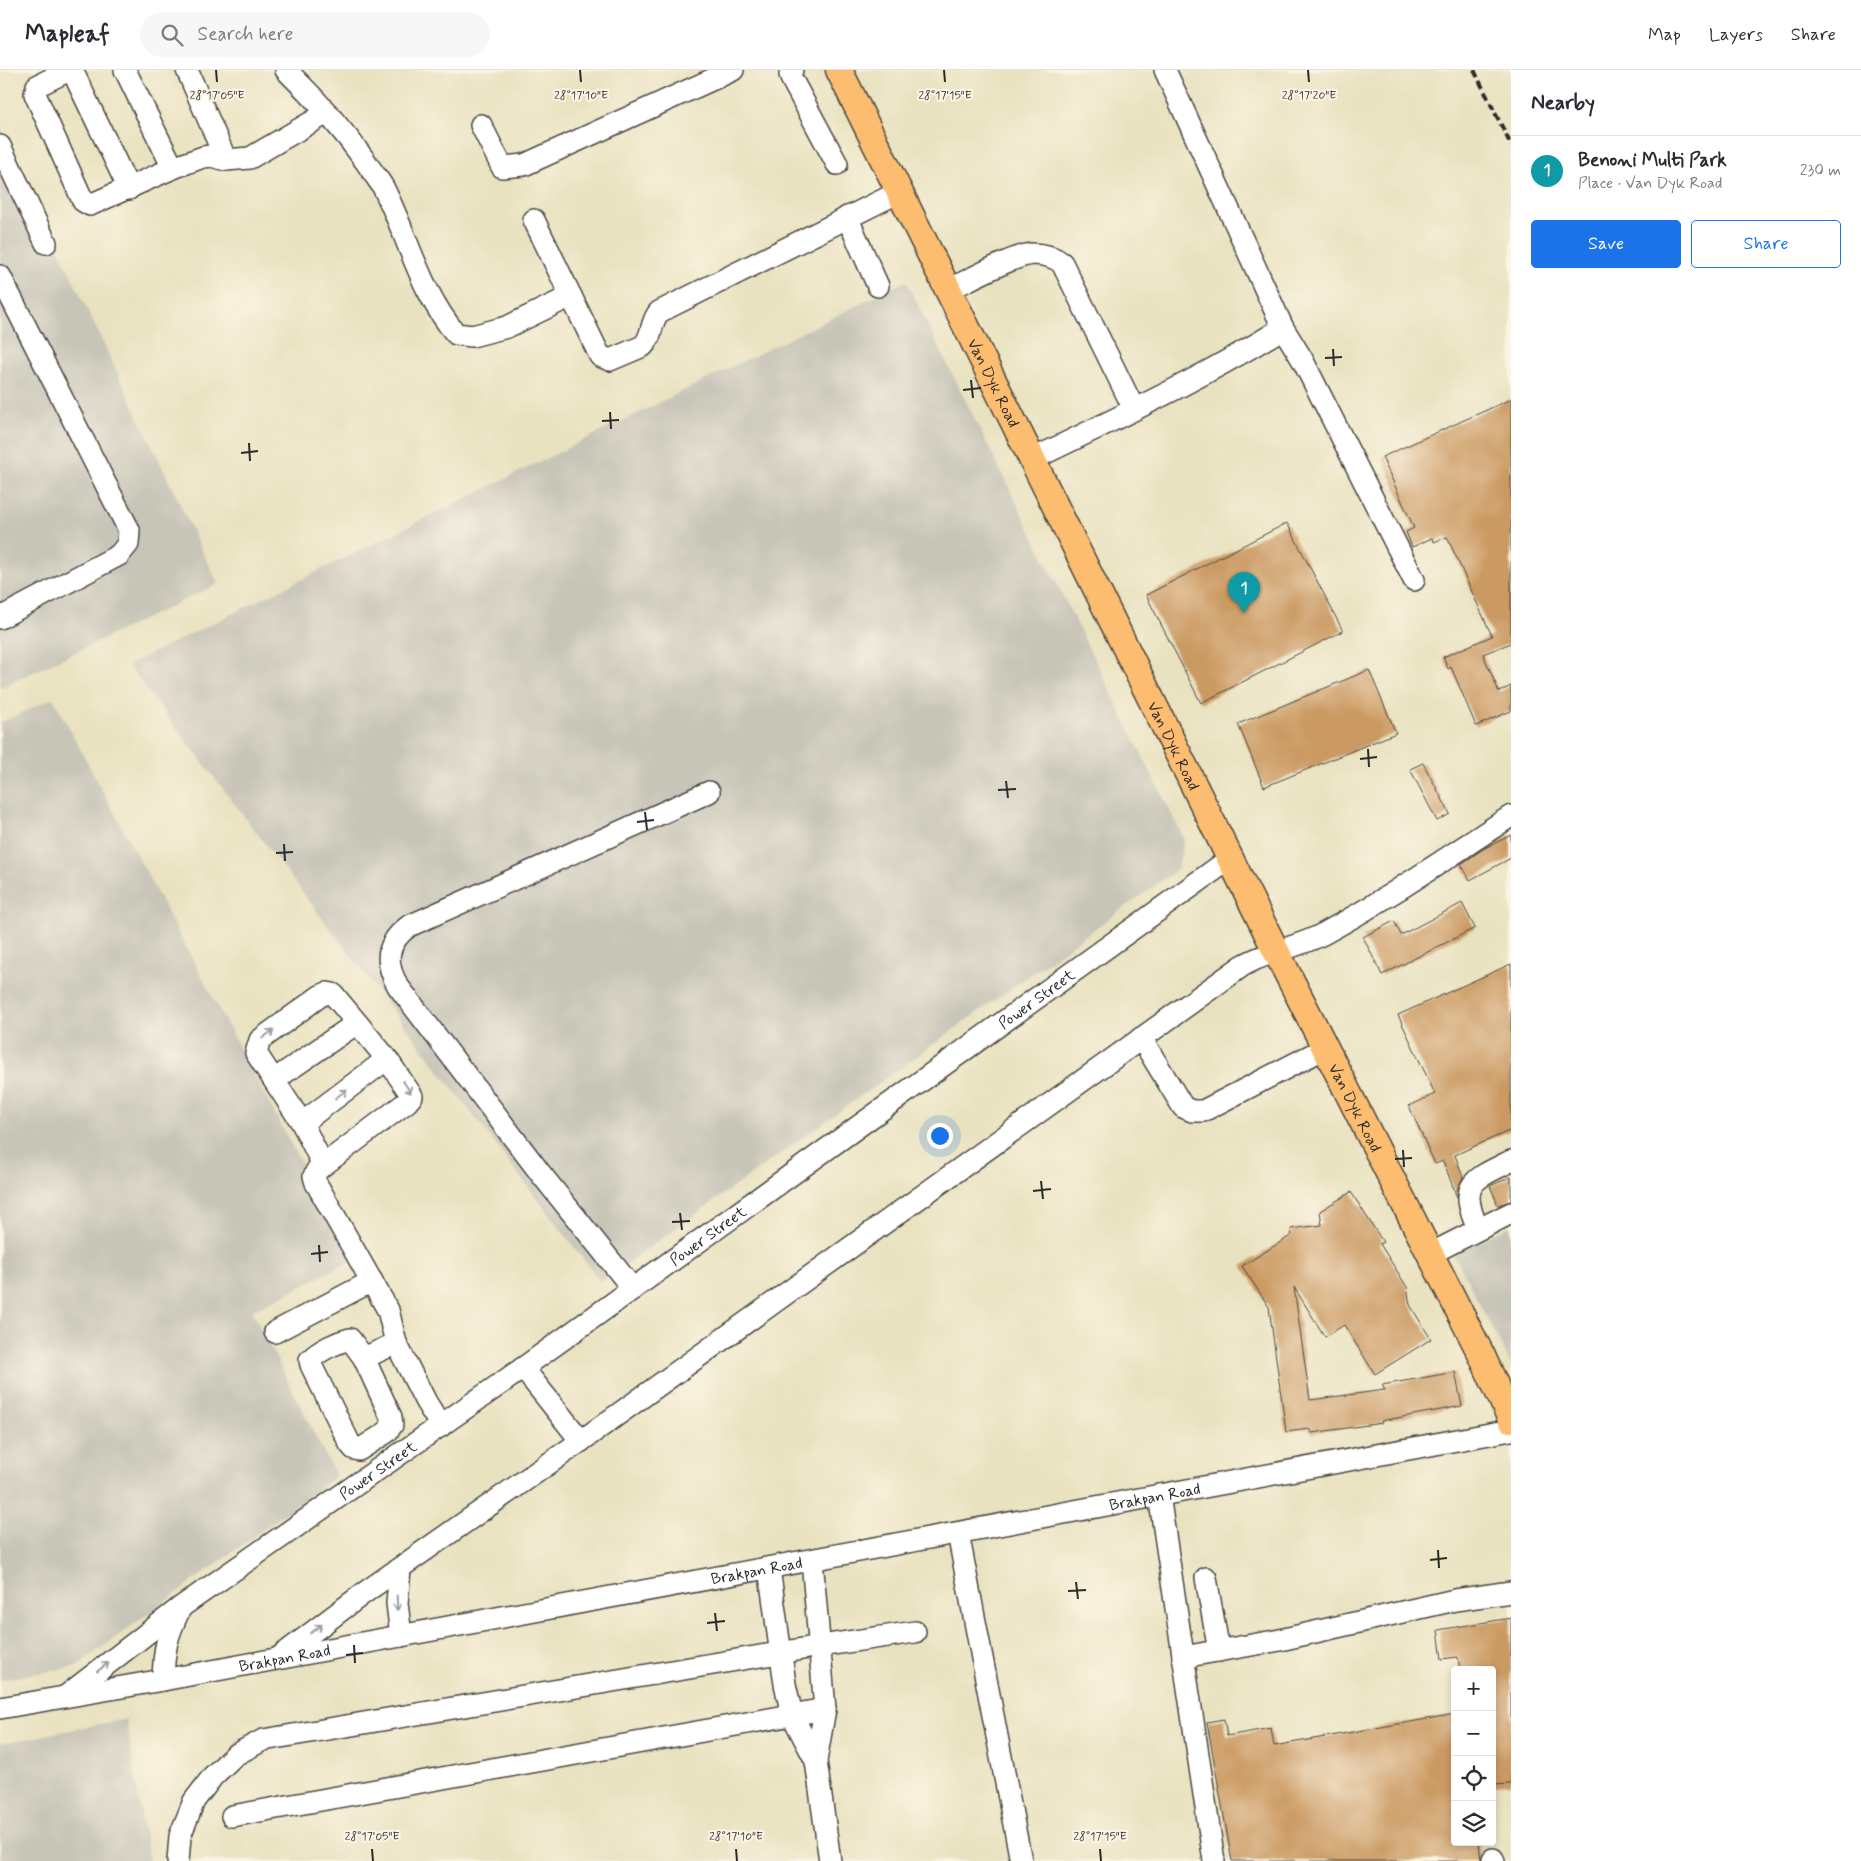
<!DOCTYPE html>
<html lang="en">
<head>
<meta charset="utf-8">
<style>
	:root { --surface:#fff; --page:#f7f7f7; --text:#2b2b33; --muted:#7c7c81; --line:#e1e1e2; --accent:#1a73e8 }
	body { margin:0; font-family:Mynerve,sans-serif; background:var(--page); color:var(--text) }
	.controls { position:absolute; right:15px; bottom:15px; display:grid; overflow:hidden; border-radius:5px; box-shadow:0 2px 8px #0003 }
	.controls button { width:45px; height:45px; display:grid; place-items:center; padding:0; border:0; border-bottom:1px solid var(--line); background:var(--surface); color:var(--text); font:25px sans-serif }
	.you { position:absolute; left:939px; top:1065px; width:18px; height:18px; margin:-12px; border:4px solid #fff; border-radius:50%; background:#1a73e8; box-shadow:0 0 0 8px #1a73e833 }
	.badge { display:grid; place-items:center; width:32px; height:32px; border-radius:50%; background:var(--accent); color:#fff; font-size:16px; font-weight:700 }
	.pin { position:absolute; translate:-50% -41px; filter:drop-shadow(0 1px 2px #0008) }
	.pin::after { content:''; position:absolute; top:26px; width:18px; height:15px; background:inherit; clip-path:polygon(0 0,100% 0,50% 100%) }
	.list { margin:0; padding:0; list-style:none }
	h2 { display:flex; justify-content:space-between; align-items:center; height:65px; margin:0; padding:0 20px; font-size:21px }
	h2 small { font-size:16px; font-weight:400; color:var(--muted) }
	.list li { display:grid; grid-template-columns:32px 1fr auto; gap:15px; align-items:center; box-sizing:border-box; height:70px; padding:0 20px; border-top:1px solid var(--line) }
	.list b { display:block; font-size:19px; white-space:nowrap }
	.list p { margin:0; font-size:16px; white-space:nowrap; color:var(--muted) }
	.list em { font-size:16px; font-style:normal; color:var(--muted) }
	.actions { display:flex; gap:10px; padding:15px 20px }
	.actions a { flex:1; padding:11px 0; border:1px solid var(--accent); border-radius:5px; text-align:center; font-size:18px; color:var(--accent) }
	.actions .main { background:var(--accent); color:#fff }
	.icon { flex:none; width:28px; height:28px; fill:none; stroke:currentColor; stroke-width:2; stroke-linecap:round; stroke-linejoin:round }
	.map { position:relative; flex:none; width:1511px; height:1791px; overflow:hidden }
	header { display:flex; align-items:center; gap:30px; box-sizing:border-box; height:70px; padding:0 25px; background:var(--surface); border-bottom:1px solid var(--line) }
	header strong { font-size:24px }
	nav { display:flex; gap:28px; margin-inline-start:auto; font-size:18px }
	.search { width:350px; height:45px; background:var(--page); display:flex; align-items:center; gap:12px; box-sizing:border-box; padding:0 18px; border-radius:28px; color:var(--muted); font-size:19px }
	main { display:flex }
	aside { flex:1; background:var(--surface) }
	.map>svg:first-child { display:block }
	.industrial { fill:#c7c5b8 }
	.building { fill:#cb9a62 }
	.lines { fill:none; stroke-linecap:round; stroke-linejoin:round }
	.minor-casing { stroke:#484641; stroke-width:24 }
	.major-casing { stroke:#484641; stroke-width:29 }
	.minor { stroke:#fff; stroke-width:21 }
	.major { stroke:#fcbd6f; stroke-width:26 }
	.rail { stroke:#2b2b2b; stroke-width:4; stroke-dasharray:8 4; stroke-linecap:butt }
	.oneway { stroke:#a0a0a0 }
	.ticks { fill:none; stroke:#2b2b2b; stroke-width:2 }
	.labels { text-anchor:middle; stroke-width:4; stroke-linejoin:round; paint-order:stroke }
	.street-label { font-size:16px; fill:#2b2b2b; stroke:#fcf5e5 }
	.ticks-label { font-size:12px; text-anchor:middle; fill:#2b2b2b; stroke:#fcf5e5; stroke-width:4; stroke-linejoin:round; paint-order:stroke }
</style>
</head>
<body>
<header>
<strong>Mapleaf</strong>
<div class="search"><svg class="icon" aria-label="search" viewBox="0 0 24 24"><circle cx="10" cy="10" r="6"/><path d="M15 15l6 6"/></svg>Search here</div>
<nav><a>Map</a><a>Layers</a><a>Share</a></nav>
</header>
<main>
<div class="map">
<svg width="1511" height="1791" viewBox="0 0 1511 1791">
	<rect width="100%" height="100%" fill="#fcf5e5"/>
	<filter id="ink" filterUnits="userSpaceOnUse"><feTurbulence type="fractalNoise" baseFrequency=".02" numOctaves="2"/><feDisplacementMap in="SourceGraphic" scale="10" xChannelSelector="R" yChannelSelector="G"/><feConvolveMatrix kernelMatrix="1 2 1 2 8 2 1 2 1" color-interpolation-filters="sRGB"/></filter>
	<filter id="wash" filterUnits="userSpaceOnUse"><feTurbulence type="fractalNoise" baseFrequency=".0096" numOctaves="4" result="noise"/><feDisplacementMap in="SourceGraphic" scale="20" xChannelSelector="R" yChannelSelector="G"/><feGaussianBlur stdDeviation="1.12" result="paint"/><feColorMatrix in="noise" values="0 0 0 0 0 0 0 0 0 0 0 0 0 0 0 0 0 1.4 0 .05"/><feComposite in="paint" operator="in"/></filter>
	<g filter="url(#wash)">
		<rect width="100%" height="100%" fill="#e9e2c0"/>
		<g class="industrial">
			<polygon points="0,56 218,514 0,618"/>
			<polygon points="906,211 1184,769 1178,799 601,1212 128,595"/>
			<polygon points="53,628 353,1190 252,1241 336,1406 77,1596 0,1610 0,653"/>
			<polygon points="1511,1155 1511,1295 1454,1184"/>
			<polygon points="126,1649 149,1791 0,1791 0,1674"/>
		</g>
		<g id="blocks">
			<g class="building">
				<polygon points="1511,329 1511,573 1483,584 1499,622 1511,616 1511,641 1476,656 1451,597 1448,599 1443,587 1492,566 1447,467 1434,472 1432,468 1412,477 1406,462 1414,458 1382,387"/>
				<polygon points="1287,453 1343,561 1201,633 1146,525"/>
				<polygon points="1369,600 1396,663 1264,717 1238,654"/>
				<polygon points="1423,693 1450,744 1437,751 1410,699"/>
				<polygon points="1511,765 1511,788 1470,810 1461,794 1483,779"/>
				<polygon points="1462,833 1475,858 1382,905 1363,867 1394,851 1401,865"/>
				<polygon points="1511,894 1511,1060 1455,1085 1463,1107 1458,1118 1457,1127 1443,1091 1435,1094 1409,1036 1435,1024 1398,945"/>
				<polygon points="1511,1107 1511,1131 1498,1135 1490,1116"/>
				<polygon points="1351,1122 1383,1172 1380,1174 1407,1217 1410,1235 1431,1269 1375,1304 1344,1255 1325,1267 1294,1217 1310,1330 1385,1320 1382,1315 1455,1302 1462,1336 1381,1351 1382,1353 1312,1363 1309,1359 1286,1362 1269,1237 1242,1196 1292,1165 1291,1159 1322,1155 1320,1141"/>
				<polygon points="1511,1548 1511,1714 1492,1715 1492,1600 1460,1600 1458,1587 1442,1589 1438,1560"/>
				<polygon points="1455,1644 1455,1772 1479,1772 1481,1791 1232,1791 1207,1652 1224,1649 1227,1666 1271,1658 1274,1676"/>
			</g>
		</g>
	</g>
	<g filter="url(#ink)">
		<use href="#blocks" fill-opacity="0" stroke="#484641" stroke-width="1"/>
		<g class="lines">
			<g class="minor-casing">
				<g id="minor">
					<polyline points="69,0 37,16 35,24 83,131 90,135 173,98"/>
					<polyline points="72,0 129,119"/>
					<polyline points="125,0 173,98 203,87 211,86 226,90 250,88 327,43"/>
					<polyline points="187,0 226,90"/>
					<path d="M286,0C316,29 342,58 366,92C371,100 378,109 383,117C408,166 420,222 456,264L472,266L507,257L571,226"/>
					<polyline points="792,0 790,4 791,8 837,94"/>
					<polyline points="1165,0 1283,258"/>
					<polyline points="481,55 502,97 524,95 733,0"/>
					<polyline points="0,76 46,173"/>
					<polyline points="847,147 878,216"/>
					<path d="M534,150L600,286L610,290L643,276C653,267 650,252 659,242L899,122"/>
					<polyline points="0,206 129,460 128,474 119,485 0,548"/>
					<path d="M948,220C969,210 1012,186 1032,184C1044,184 1053,186 1062,193L1134,339"/>
					<path d="M1033,389C1117,348 1203,308 1283,258L1302,289L1414,510"/>
					<polyline points="1141,968 1183,1037 1192,1041 1203,1041 1325,978"/>
					<polyline points="274,1010 357,953"/>
					<polyline points="302,1053 387,989"/>
					<polyline points="323,1095 302,1053 256,983 260,970 320,926 327,923 333,924 387,989 412,1026 407,1032 317,1100 314,1106 316,1113 388,1240 396,1273 426,1332 441,1356"/>
					<path d="M1478,1159C1458,1114 1472,1110 1511,1091"/>
					<polyline points="1430,1184 1511,1143"/>
					<path d="M633,1219L541,1104L398,916C384,892 386,873 409,856L709,722"/>
					<polyline points="275,1262 372,1211"/>
					<path d="M350,1269L364,1288L391,1347L392,1355L387,1362L359,1380L354,1379L350,1374L311,1295L310,1290C320,1280 337,1272 350,1269Z"/>
					<polyline points="364,1288 396,1273"/>
					<polyline points="523,1298 581,1371"/>
					<polyline points="1159,1425 1214,1791"/>
					<polyline points="958,1463 1021,1791"/>
					<polyline points="812,1490 825,1639 816,1691 830,1791"/>
					<polyline points="769,1498 785,1614 792,1645 816,1691"/>
					<polyline points="400,1499 397,1533 401,1566"/>
					<polyline points="1206,1508 1219,1581"/>
					<path d="M281,1586L364,1523L581,1371L1242,896C1267,881 1297,878 1323,864C1388,829 1449,786 1511,746"/>
					<polyline points="1183,1587 1280,1570 1455,1530 1511,1522"/>
					<path d="M163,1610C164,1580 166,1567 180,1539"/>
					<path id="s1" d="M66,1626L181,1537L523,1298L1231,788"/>
					<path id="s2" d="M0,1638L163,1610L1511,1360"/>
					<polyline points="232,1746 825,1639"/>
					<polyline points="1493,1789 1494,1791"/>
					<polyline points="178,1791 180,1766 194,1731 213,1706 235,1685 263,1670 820,1576 915,1562"/>
				</g>
			</g>
			<g class="major-casing">
				<g id="major">
					<path id="s3" d="M839,0L1277,883L1481,1284L1511,1349"/>
				</g>
			</g>
			<use href="#minor" class="minor"/>
			<use href="#major" class="major"/>
			<polyline class="rail" points="1474,0 1511,75"/>
		</g>
		<defs><path id="oneway-shaft" d="M-6 0H5M1.5-3L5.5 0L1.5 3" fill="none" stroke-width="1.6" stroke-linecap="round" stroke-linejoin="round" transform="scale(1.25)"/></defs>
		<g class="oneway">
			<use href="#oneway-shaft" transform="translate(268 964) rotate(-37)"/>
			<use href="#oneway-shaft" transform="translate(407 1017) rotate(56)"/>
			<use href="#oneway-shaft" transform="translate(341 1024) rotate(-37)"/>
			<use href="#oneway-shaft" transform="translate(397 1533) rotate(88)"/>
			<use href="#oneway-shaft" transform="translate(316 1559) rotate(-37)"/>
			<use href="#oneway-shaft" transform="translate(103 1597) rotate(-38)"/>
		</g>
	</g>
	<path class="ticks" d="M216,0L217,12M580,0L581,12M944,0L945,12M1308,0L1309,12M1333,279L1334,296M1325,288L1342,287M971,310L973,328M963,320L981,318M610,342L611,359M602,351L619,350M249,373L250,391M241,383L258,381M1368,679L1369,697M1360,689L1377,687M1006,711L1008,728M998,720L1016,719M645,742L647,760M637,752L654,750M284,774L285,791M276,783L293,782M1403,1080L1404,1097M1395,1089L1412,1088M1041,1111L1043,1129M1033,1121L1051,1119M680,1143L682,1160M672,1152L690,1151M319,1175L320,1192M311,1184L328,1182M1438,1480L1439,1498M1430,1490L1447,1488M1076,1512L1078,1529M1068,1521L1086,1520M715,1543L717,1561M707,1553L725,1551M354,1575L355,1593M346,1585L363,1583M372,1779L373,1791M736,1779L737,1791M1100,1779L1101,1791"/>
	<g class="labels">
		<g class="street-label">
			<text dy="6" stroke="none"><textPath href="#s3" startOffset="349">Van Dyk Road</textPath></text>
			<text dy="6" stroke="none"><textPath href="#s3" startOffset="754">Van Dyk Road</textPath></text>
			<text dy="6" stroke="none"><textPath href="#s1" startOffset="1195">Power Street</textPath></text>
			<text dy="6" stroke="none"><textPath href="#s3" startOffset="1159">Van Dyk Road</textPath></text>
			<text dy="6" stroke="none"><textPath href="#s1" startOffset="790">Power Street</textPath></text>
			<text dy="6" stroke="none"><textPath href="#s1" startOffset="385">Power Street</textPath></text>
			<text dy="6" stroke="none"><textPath href="#s2" startOffset="1174">Brakpan Road</textPath></text>
			<text dy="6" stroke="none"><textPath href="#s2" startOffset="769">Brakpan Road</textPath></text>
			<text dy="6" stroke="none"><textPath href="#s2" startOffset="289">Brakpan Road</textPath></text>
		</g>
	</g>
	<g class="ticks-label">
		<text x="217" y="29">28°17'05"E</text>
		<text x="581" y="29">28°17'10"E</text>
		<text x="945" y="29">28°17'15"E</text>
		<text x="1309" y="29">28°17'20"E</text>
		<text x="372" y="1770">28°17'05"E</text>
		<text x="736" y="1770">28°17'10"E</text>
		<text x="1100" y="1770">28°17'15"E</text>
	</g>
</svg>
<div class="controls">
<button>+</button>
<button>−</button>
<button><svg class="icon" aria-label="locate" viewBox="0 0 24 24"><circle cx="12" cy="12" r="6"/><path d="M12 2v4M12 18v4M2 12h4M18 12h4"/></svg></button>
<button><svg class="icon" aria-label="layers" viewBox="0 0 24 24"><path d="M12 4l9 5-9 5-9-5zM3 14l9 5 9-5"/></svg></button>
</div>
<div class="you"></div>
<div class="pin badge" style="left:1244px;top:543px;background:#0f9aa8">1</div>
</div>
<aside>
<h2>Nearby<small></small></h2>
<ul class="list">
<li><span class="badge" style="background:#0f9aa8">1</span><div><b>Benoni Multi Park</b><p>Place · Van Dyk Road</p></div><em>230 m</em></li>
</ul>
<div class="actions"><a class="main">Save</a><a>Share</a></div>
</aside>
</main>
</body>
</html>
